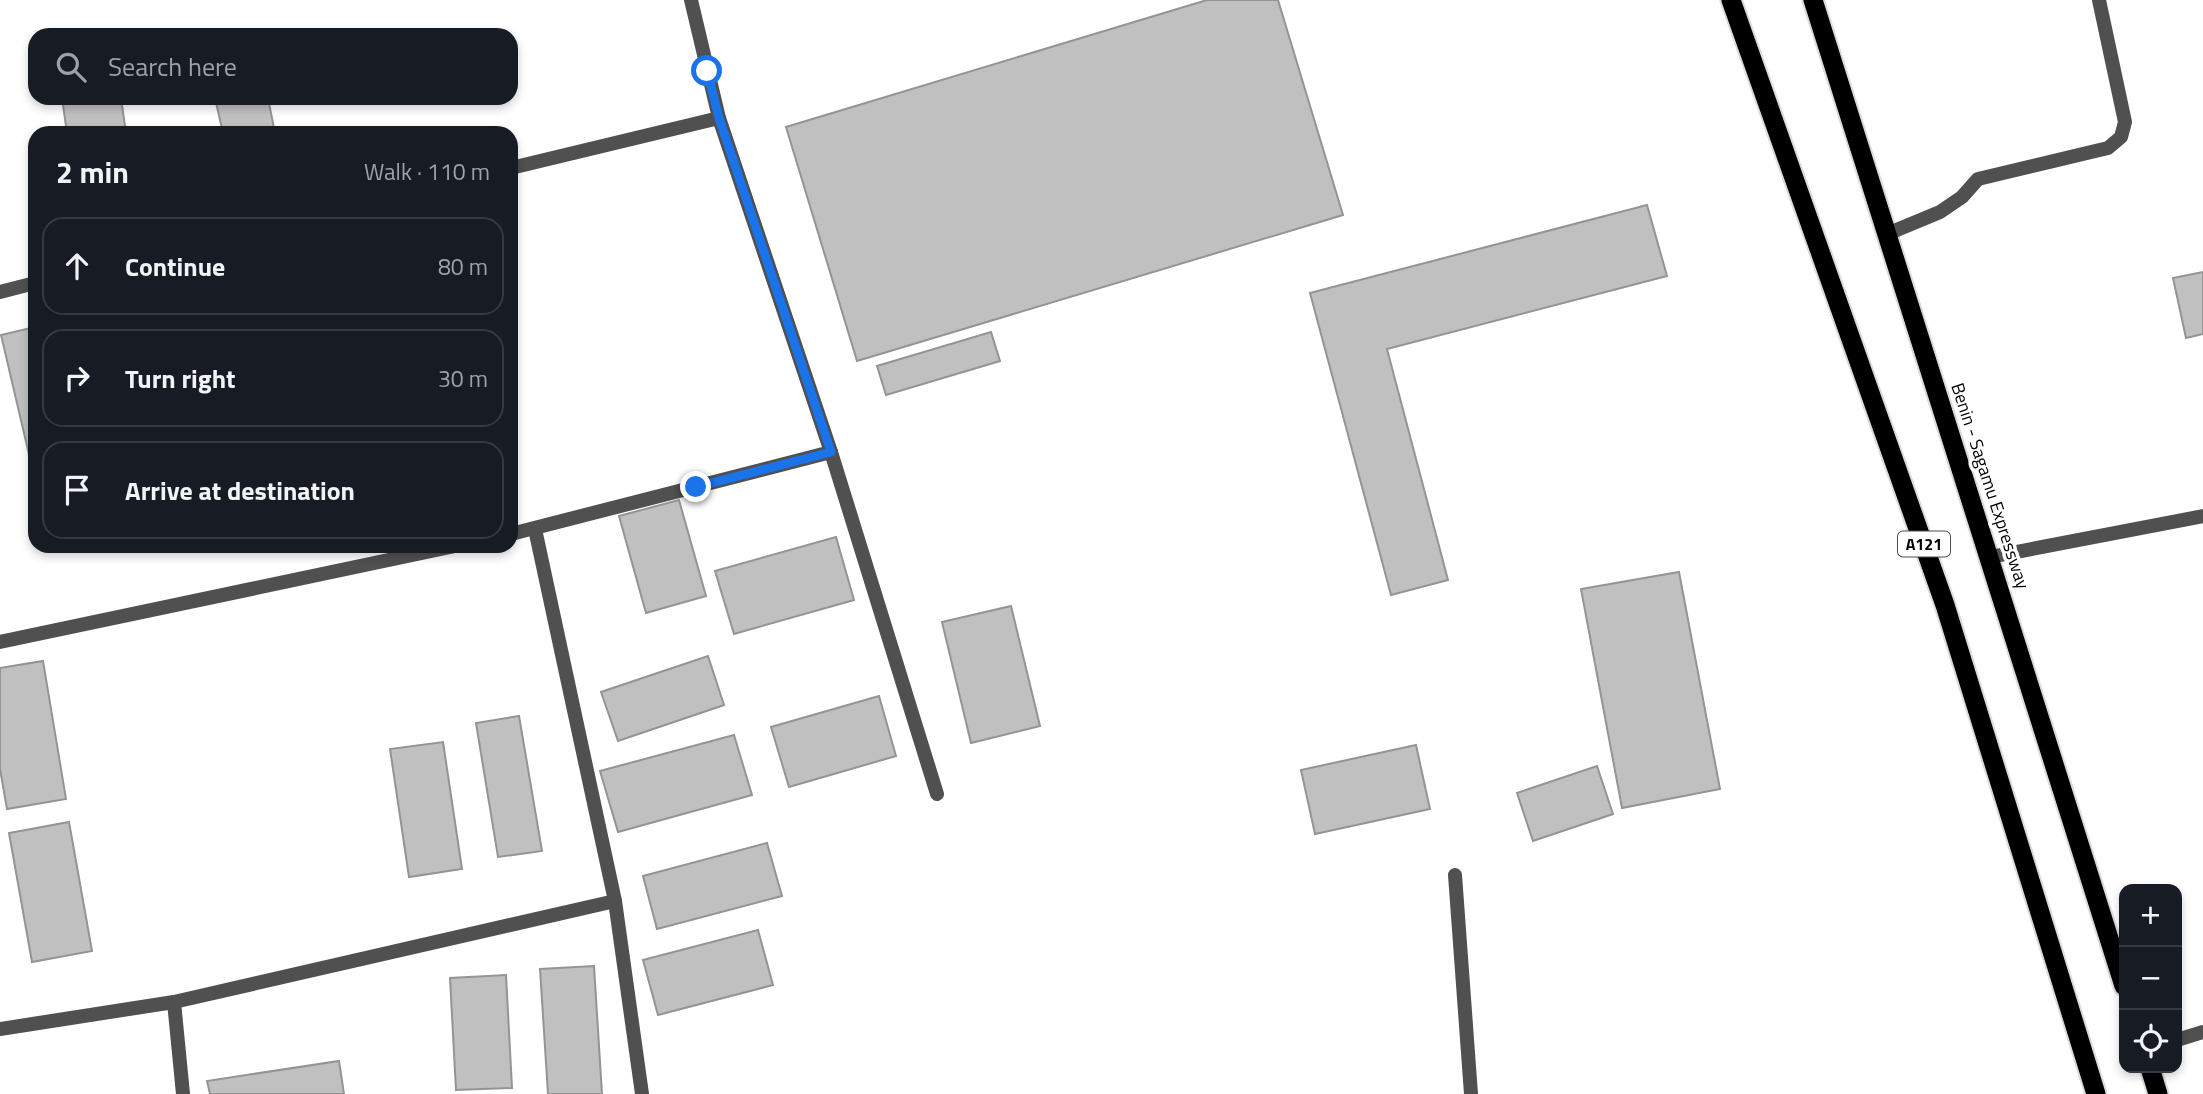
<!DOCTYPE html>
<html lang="en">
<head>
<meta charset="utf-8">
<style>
	:root { --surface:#171b24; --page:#242831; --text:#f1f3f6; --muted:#9ea1a6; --line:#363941 }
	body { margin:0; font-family:"Titillium Web",sans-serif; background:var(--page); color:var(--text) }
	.controls { position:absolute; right:21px; bottom:21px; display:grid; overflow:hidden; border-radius:14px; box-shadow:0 4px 10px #0003 }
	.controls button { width:63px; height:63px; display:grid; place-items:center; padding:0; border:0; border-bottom:2px solid var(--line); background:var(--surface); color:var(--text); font:35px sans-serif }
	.stop { position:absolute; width:21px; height:21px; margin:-16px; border:5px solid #1a73e8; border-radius:50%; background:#fff }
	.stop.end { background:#1a73e8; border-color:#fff; box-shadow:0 2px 7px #0008 }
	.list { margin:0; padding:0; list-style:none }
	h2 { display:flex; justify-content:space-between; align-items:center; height:91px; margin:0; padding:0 28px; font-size:30px }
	h2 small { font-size:23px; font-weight:400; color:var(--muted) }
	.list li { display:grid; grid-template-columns:46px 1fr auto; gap:21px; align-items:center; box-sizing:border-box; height:98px; margin:0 14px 14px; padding:0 14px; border:2px solid var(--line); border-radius:21px }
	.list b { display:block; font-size:26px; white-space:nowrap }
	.list em { font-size:23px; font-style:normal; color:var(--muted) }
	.icon { flex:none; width:38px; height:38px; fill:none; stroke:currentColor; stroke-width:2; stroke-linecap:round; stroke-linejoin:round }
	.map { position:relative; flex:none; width:2203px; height:1094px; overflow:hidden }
	.search { position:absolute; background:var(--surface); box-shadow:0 4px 10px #0003; left:28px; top:28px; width:490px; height:77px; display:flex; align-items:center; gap:18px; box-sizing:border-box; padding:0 24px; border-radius:21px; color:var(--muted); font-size:26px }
	.panel { position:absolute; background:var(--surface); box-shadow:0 4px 10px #0003; left:28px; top:126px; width:490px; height:427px; border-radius:21px }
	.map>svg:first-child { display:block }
	.building { fill:#c0c0c0; stroke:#949494; stroke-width:2 }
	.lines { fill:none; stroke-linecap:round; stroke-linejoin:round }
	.trunk-casing { stroke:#dbdbdb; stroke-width:23 }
	.service { stroke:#505050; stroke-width:14 }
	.minor { stroke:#505050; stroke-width:14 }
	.trunk { stroke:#000; stroke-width:19 }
	.route { stroke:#1a73e8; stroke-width:9 }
	.labels { text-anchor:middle; stroke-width:7; stroke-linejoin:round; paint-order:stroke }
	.shield { fill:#fff; stroke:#4c4c4c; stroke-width:2 }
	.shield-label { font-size:16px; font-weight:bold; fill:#000 }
	.street-label { font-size:18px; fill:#000; stroke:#fff }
</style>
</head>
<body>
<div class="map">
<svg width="2203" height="1094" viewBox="0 0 2203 1094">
	<rect width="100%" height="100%" fill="#fff"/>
	<g class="building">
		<polygon points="1207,0 1278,0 1343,215 857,361 786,127"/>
		<polygon points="62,98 121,98 126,133 67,133"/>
		<polygon points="215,98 268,98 275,133 223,133"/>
		<polygon points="1647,205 1667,276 1387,349 1448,580 1391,595 1310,293"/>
		<polygon points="2203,272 2203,334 2186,338 2173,278"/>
		<polygon points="35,327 35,480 1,335"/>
		<polygon points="991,332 1000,361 886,395 877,366"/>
		<polygon points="679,500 706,596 646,613 619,516"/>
		<polygon points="836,537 854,600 734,634 715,571"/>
		<polygon points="1679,572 1720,789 1622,808 1581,589"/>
		<polygon points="1011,606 1040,726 971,743 942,622"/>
		<polygon points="708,656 724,705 618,741 601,692"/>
		<polygon points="43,661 66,799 7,809 0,769 0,668"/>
		<polygon points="879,696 896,756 789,787 771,727"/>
		<polygon points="519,716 542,851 498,857 476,723"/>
		<polygon points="734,735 752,795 618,832 600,771"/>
		<polygon points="443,742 462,869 409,877 390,749"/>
		<polygon points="1416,745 1430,809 1315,834 1301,770"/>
		<polygon points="1597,766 1613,814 1533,841 1517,793"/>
		<polygon points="69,822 92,951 32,962 9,833"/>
		<polygon points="767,843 782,896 657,929 643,876"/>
		<polygon points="758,930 773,985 658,1015 643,960"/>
		<polygon points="594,966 602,1094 548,1094 540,969"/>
		<polygon points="506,975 512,1088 456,1090 450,978"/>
		<polygon points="339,1061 344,1094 210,1094 207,1081"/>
	</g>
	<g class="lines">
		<g class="trunk-casing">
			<g id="trunk">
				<polyline points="1731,0 1945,605 2096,1094"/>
				<polyline points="1813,0 2124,986"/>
				<polyline points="2150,1068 2158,1094"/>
			</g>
		</g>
		<polyline class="service" points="1887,234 1940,212 1962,197 1978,179 2108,148 2121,137 2125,122 2099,0"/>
		<g class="minor">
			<polyline points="719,118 831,452 937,794"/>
			<polyline points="511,168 719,118 691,0"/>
			<polyline points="0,292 35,283"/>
			<polyline points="535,529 615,901 642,1094"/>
			<polyline points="511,534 831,452"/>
			<polyline points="1990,557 2203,516"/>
			<polyline points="0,642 455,546"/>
			<polyline points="1455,875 1471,1094"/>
			<polyline points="174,1002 615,901"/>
			<polyline points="0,1029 174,1002 183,1094"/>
			<polyline points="2177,1040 2203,1032"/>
		</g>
		<use href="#trunk" class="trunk"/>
	</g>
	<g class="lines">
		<polyline class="route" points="696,487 831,452 719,118 707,71"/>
	</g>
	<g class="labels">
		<rect class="shield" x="1898" y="531.5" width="52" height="25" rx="5"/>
		<g class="shield-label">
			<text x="1924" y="550">A121</text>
		</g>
		<g class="street-label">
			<text transform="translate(1990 486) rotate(72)" y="6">Benin - Sagamu Expressway</text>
		</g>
	</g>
</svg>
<div class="controls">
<button>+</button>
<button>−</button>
<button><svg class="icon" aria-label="locate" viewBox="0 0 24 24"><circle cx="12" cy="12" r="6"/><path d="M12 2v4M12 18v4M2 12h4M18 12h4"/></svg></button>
</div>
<div class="stop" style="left:707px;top:71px"></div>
<div class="stop end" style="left:696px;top:487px"></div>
<div class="search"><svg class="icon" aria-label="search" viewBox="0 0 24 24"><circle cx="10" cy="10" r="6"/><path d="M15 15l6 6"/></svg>Search here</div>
<section class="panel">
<h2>2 min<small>Walk · 110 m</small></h2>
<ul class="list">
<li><svg class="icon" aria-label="ahead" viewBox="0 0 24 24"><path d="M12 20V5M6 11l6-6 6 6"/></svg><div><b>Continue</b></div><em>80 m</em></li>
<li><svg class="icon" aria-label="right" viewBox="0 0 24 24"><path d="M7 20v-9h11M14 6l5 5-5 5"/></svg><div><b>Turn right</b></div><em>30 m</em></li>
<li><svg class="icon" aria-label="arrive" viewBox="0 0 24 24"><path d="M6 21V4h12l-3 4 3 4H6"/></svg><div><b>Arrive at destination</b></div></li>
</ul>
</section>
</div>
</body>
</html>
